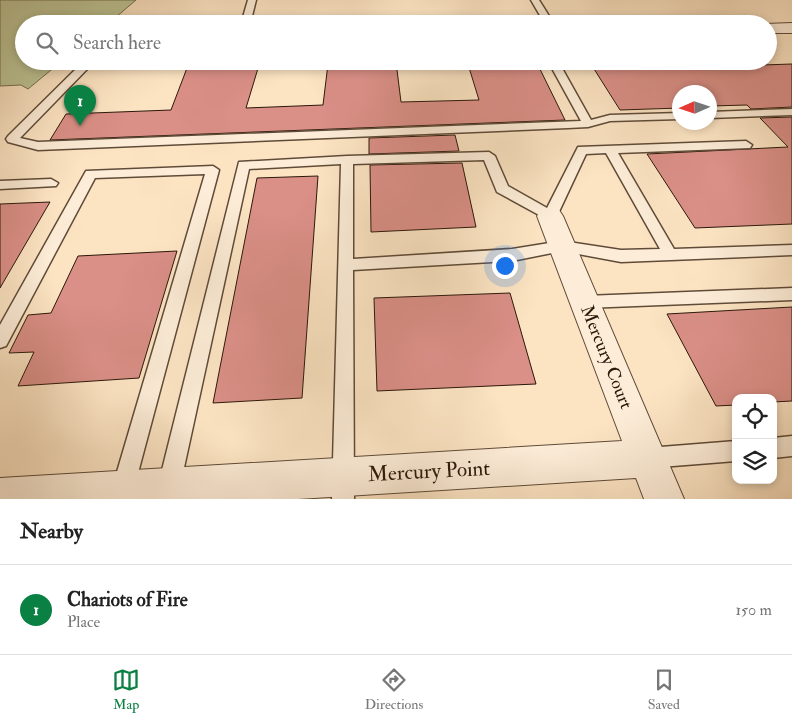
<!DOCTYPE html>
<html lang="en">
<head>
<meta charset="utf-8">
<style>
	:root { --surface:#fff; --page:#f2f2f2; --text:#222; --muted:#767676; --line:#e0e0e0; --accent:#0b8043 }
	body { margin:0; font-family:"IM FELL Double Pica",serif; background:var(--page); color:var(--text) }
	.controls { position:absolute; right:15px; bottom:15px; display:grid; overflow:hidden; border-radius:10px; box-shadow:0 2px 8px #0003 }
	.controls button { width:45px; height:45px; display:grid; place-items:center; padding:0; border:0; border-bottom:1px solid var(--line); background:var(--surface); color:var(--text); font:25px sans-serif }
	.compass { position:absolute; left:672px; top:85px; width:45px; height:45px; border-radius:50%; background:var(--surface); box-shadow:0 2px 8px #0003; rotate:267deg }
	.you { position:absolute; left:504px; top:265px; width:18px; height:18px; margin:-12px; border:4px solid #fff; border-radius:50%; background:#1a73e8; box-shadow:0 0 0 8px #1a73e833 }
	.badge { display:grid; place-items:center; width:32px; height:32px; border-radius:50%; background:var(--accent); color:#fff; font-size:16px; font-weight:700 }
	.pin { position:absolute; translate:-50% -41px; filter:drop-shadow(0 1px 2px #0008) }
	.pin::after { content:''; position:absolute; top:26px; width:18px; height:15px; background:inherit; clip-path:polygon(0 0,100% 0,50% 100%) }
	.list { margin:0; padding:0; list-style:none }
	h2 { display:flex; justify-content:space-between; align-items:center; height:65px; margin:0; padding:0 20px; font-size:21px }
	h2 small { font-size:16px; font-weight:400; color:var(--muted) }
	.list li { display:grid; grid-template-columns:32px 1fr auto; gap:15px; align-items:center; box-sizing:border-box; height:90px; padding:0 20px; border-top:1px solid var(--line) }
	.list b { display:block; font-size:19px; white-space:nowrap }
	.list p { margin:0; font-size:16px; white-space:nowrap; color:var(--muted) }
	.list em { font-size:16px; font-style:normal; color:var(--muted) }
	.icon { flex:none; width:28px; height:28px; fill:none; stroke:currentColor; stroke-width:2; stroke-linecap:round; stroke-linejoin:round }
	.map { position:relative; flex:none; width:792px; height:499px; overflow:hidden }
	.search { position:absolute; background:var(--surface); box-shadow:0 2px 8px #0003; left:15px; right:15px; top:15px; height:55px; display:flex; align-items:center; gap:12px; box-sizing:border-box; padding:0 18px; border-radius:28px; color:var(--muted); font-size:19px }
	.sheet { height:155px; background:var(--surface) }
	nav { display:flex; justify-content:space-around; align-items:center; box-sizing:border-box; height:70px; border-top:1px solid var(--line); background:var(--surface); font-size:14px; color:var(--muted) }
	nav a { display:grid; justify-items:center; gap:2px }
	nav .on { color:var(--accent) }
	.map>svg:first-child { display:block }
	.green { fill:#bdc495; stroke:#746e50 }
	.building { fill:#da8f87; stroke:#2b180a }
	.lines { fill:none; stroke-linecap:round; stroke-linejoin:round }
	.service-casing { stroke:#5f4b38; stroke-width:3 }
	.minor-casing { stroke:#5f4b38; stroke-width:2 }
	.service { fill:#fdedd8; fill-rule:evenodd }
	.minor { fill:#fdedd8; fill-rule:evenodd }
	.labels { text-anchor:middle; stroke-width:4.5; stroke-linejoin:round; paint-order:stroke }
	.street-label { font-size:18px; fill:#2b180a; stroke:#fdedd8 }
	.near-street-label { font-size:21px; fill:#2b180a; stroke:#fdedd8 }
</style>
</head>
<body>
<div class="map">
<svg width="792" height="499" viewBox="0 0 792 499">
	<rect width="100%" height="100%" fill="#fce4c3"/>
	<filter id="stains"><feTurbulence type="fractalNoise" baseFrequency=".004" numOctaves="4"/><feColorMatrix values="0 0 0 0 .2 0 0 0 0 .09 0 0 0 0 .02 0 0 0 .5 -.17"/></filter>
	<radialGradient id="worn" r=".72"><stop offset=".6" stop-color="#630" stop-opacity="0"/><stop offset="1" stop-color="#630" stop-opacity=".3"/></radialGradient>
	<polygon class="green" points="0,0 136,0 108,24 24,24 24,61 62,61 28,89 21,85 0,86"/>
	<g class="building">
		<polygon points="467,61 536,61 565,120 50,140 66,114 171,110 187,68 259,65 246,108 323,105 328,64 396,62 401,102 479,100"/>
		<polygon points="589,61 697,61 703,67 792,64 792,107 751,109 747,105 710,106 710,92 680,92 680,108 620,110"/>
		<polygon points="792,117 792,224 695,228 647,154 788,147 760,118"/>
		<polygon points="455,135 459,151 369,154 369,138"/>
		<polygon points="462,163 476,227 371,232 370,165"/>
		<polygon points="318,176 302,398 213,403 257,178"/>
		<polygon points="50,202 0,288 0,204"/>
		<polygon points="177,251 139,378 18,386 34,352 9,353 28,315 51,313 78,256"/>
		<polygon points="510,293 536,384 377,391 374,298"/>
		<polygon points="792,307 792,401 773,402 773,398 736,398 736,405 716,406 667,314"/>
	</g>
	<g class="lines">
		<g class="service-casing">
			<g id="service">
				<polygon points="248,0 256,0 250,24 241,24"/>
				<polygon points="531,0 539,0 554,24 545,24"/>
				<polygon points="84,61 95,61 20,138 38,142 581,121 548,61 558,61 591,120 610,115 680,113 680,119 610,121 588,127 568,128 38,150 8,142 6,139 8,136"/>
				<polygon points="792,109 792,115 710,118 710,112"/>
				<path d="M746,141L752,145L750,148L618,153L674,249L792,245V255L621,262L562,251L512,261L353,270L354,499H332L341,164L249,169L180,486L177,494L169,497L161,494L158,486L239,162L347,156L489,152L495,156L508,186L547,208L578,147ZM606,153L660,249L621,250L562,241L512,249L353,259V164L484,160L497,192L550,221L555,219L557,216L586,154Z"/>
				<polygon points="213,166 219,170 131,499 109,499 205,174 95,178 6,346 0,348 0,325 86,171"/>
				<polygon points="51,179 58,183 56,186 0,189 0,181"/>
				<polygon points="792,288 792,300 585,308 579,307 577,302 579,297 585,296"/>
				<polygon points="792,436 792,456 773,458 773,438"/>
				<polygon points="736,441 736,461 648,468 641,465 638,458 641,451 648,448"/>
			</g>
		</g>
		<g class="minor-casing">
			<g id="minor">
				<polygon points="792,23 792,33 768,33 768,24 765,24"/>
				<polygon points="550,207 559,210 563,216 684,499 644,499 636,478 298,499 0,499 0,478 622,441 537,216 541,210"/>
			</g>
		</g>
		<use href="#service" class="service"/>
		<use href="#minor" class="minor"/>
	</g>
	<g class="labels">
		<g class="street-label">
			<text transform="translate(607 357) rotate(68)" y="6">Mercury Court</text>
		</g>
		<g class="near-street-label">
			<text transform="translate(429 471) rotate(-3)" y="7">Mercury Point</text>
		</g>
	</g>
	<rect width="100%" height="100%" filter="url(#stains)"/>
	<rect width="100%" height="100%" fill="url(#worn)"/>
</svg>
<div class="controls">
<button><svg class="icon" aria-label="locate" viewBox="0 0 24 24"><circle cx="12" cy="12" r="6"/><path d="M12 2v4M12 18v4M2 12h4M18 12h4"/></svg></button>
<button><svg class="icon" aria-label="layers" viewBox="0 0 24 24"><path d="M12 4l9 5-9 5-9-5zM3 14l9 5 9-5"/></svg></button>
</div>
<svg class="compass" viewBox="-18 -18 36 36"><path d="M0-13l5 13h-10z" fill="#e53935"/><path d="M0 13l5-13h-10z" fill="#767676"/></svg>
<div class="you"></div>
<div class="pin badge" style="left:80px;top:126px">1</div>
<div class="search"><svg class="icon" aria-label="search" viewBox="0 0 24 24"><circle cx="10" cy="10" r="6"/><path d="M15 15l6 6"/></svg>Search here</div>
</div>
<section class="sheet">
<h2>Nearby<small></small></h2>
<ul class="list">
<li><span class="badge">1</span><div><b>Chariots of Fire</b><p>Place</p></div><em>150 m</em></li>
</ul>
</section>
<nav>
<a class="on"><svg class="icon" aria-label="map" viewBox="0 0 24 24"><path d="M3 6l6-2 6 2 6-2v14l-6 2-6-2-6 2zM9 4v14M15 6v14"/></svg>Map</a>
<a><svg class="icon" aria-label="directions" viewBox="0 0 24 24"><path d="M12 3l9 9-9 9-9-9zM9 14v-3h6M13 9l2 2-2 2"/></svg>Directions</a>
<a><svg class="icon" aria-label="saved" viewBox="0 0 24 24"><path d="M7 4h10v16l-5-4-5 4z"/></svg>Saved</a>
</nav>
</body>
</html>
